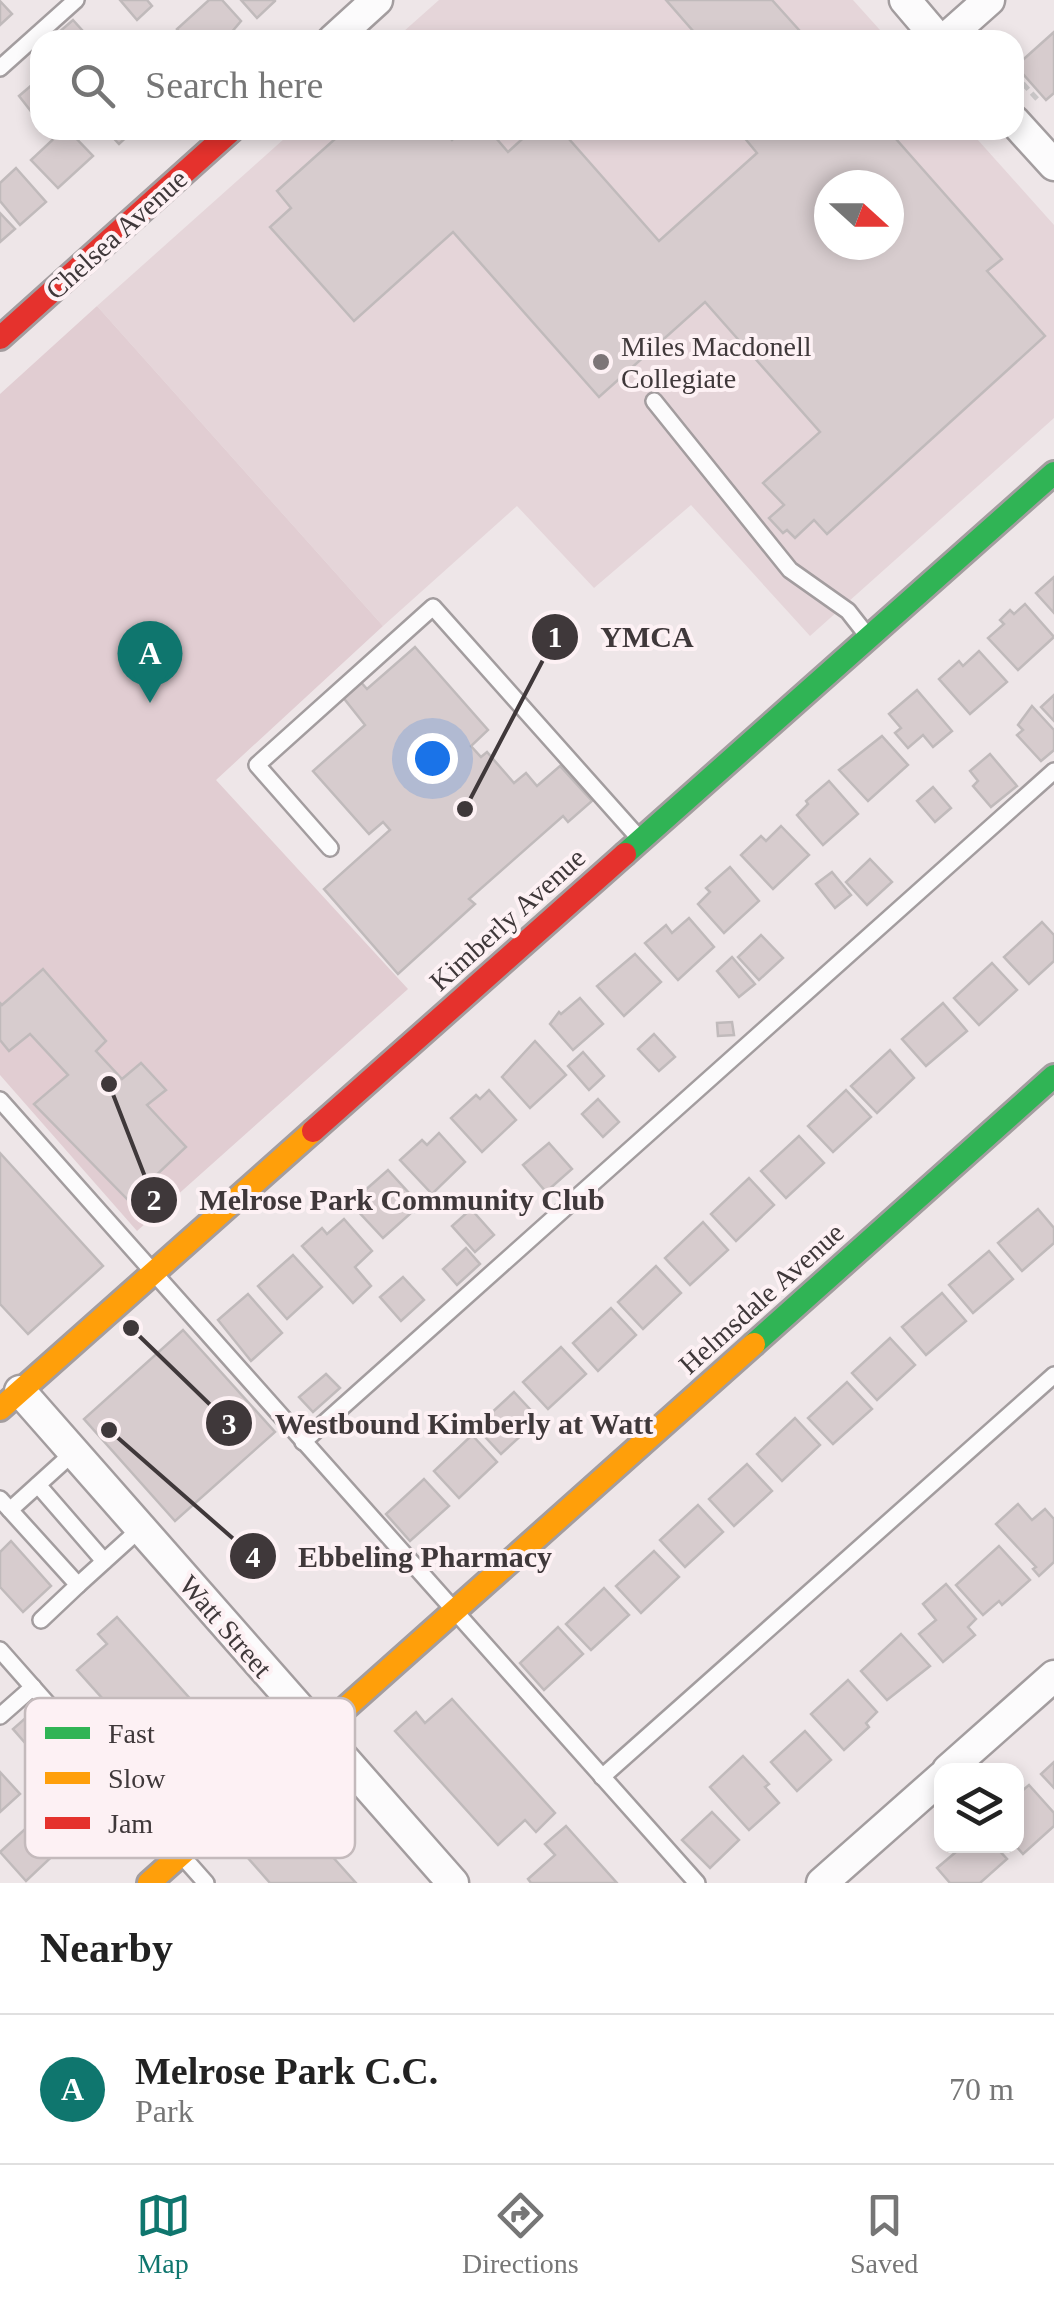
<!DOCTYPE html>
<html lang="en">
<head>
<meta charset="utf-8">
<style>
	:root { --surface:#fff; --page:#f2f2f2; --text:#222; --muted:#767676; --line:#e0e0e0; --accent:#0f766e }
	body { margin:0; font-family:"Times New Roman",serif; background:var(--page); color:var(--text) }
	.controls { position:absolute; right:30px; bottom:30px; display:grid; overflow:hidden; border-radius:20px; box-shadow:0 5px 15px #0003 }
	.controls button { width:90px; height:90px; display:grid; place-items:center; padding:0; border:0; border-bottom:2px solid var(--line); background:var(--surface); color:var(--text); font:50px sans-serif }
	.compass { position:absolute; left:814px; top:170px; width:90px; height:90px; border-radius:50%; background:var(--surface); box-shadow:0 5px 15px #0003; rotate:111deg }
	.you { position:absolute; left:432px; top:758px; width:35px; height:35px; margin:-25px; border:8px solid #fff; border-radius:50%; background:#1a73e8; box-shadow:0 0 0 15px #1a73e833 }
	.badge { display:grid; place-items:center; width:65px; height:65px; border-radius:50%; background:var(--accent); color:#fff; font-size:32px; font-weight:700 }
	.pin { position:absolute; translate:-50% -82px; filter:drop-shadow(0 2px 5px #0008) }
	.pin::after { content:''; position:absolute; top:52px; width:35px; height:30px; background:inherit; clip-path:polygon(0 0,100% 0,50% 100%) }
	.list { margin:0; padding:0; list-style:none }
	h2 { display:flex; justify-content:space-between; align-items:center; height:130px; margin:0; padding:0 40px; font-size:42px }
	h2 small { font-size:32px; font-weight:400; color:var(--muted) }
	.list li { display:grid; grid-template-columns:65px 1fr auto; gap:30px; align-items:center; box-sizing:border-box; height:150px; padding:0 40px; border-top:2px solid var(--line) }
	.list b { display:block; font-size:38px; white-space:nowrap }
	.list p { margin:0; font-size:32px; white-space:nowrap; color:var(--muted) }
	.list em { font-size:32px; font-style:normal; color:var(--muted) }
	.icon { flex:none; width:55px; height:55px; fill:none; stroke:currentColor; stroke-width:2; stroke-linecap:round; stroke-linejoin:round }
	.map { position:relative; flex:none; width:1054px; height:1883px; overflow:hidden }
	.search { position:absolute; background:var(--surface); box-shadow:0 5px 15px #0003; left:30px; right:30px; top:30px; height:110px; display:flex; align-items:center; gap:25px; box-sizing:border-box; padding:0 35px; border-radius:30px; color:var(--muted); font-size:38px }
	.sheet { height:280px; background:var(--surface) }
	nav { display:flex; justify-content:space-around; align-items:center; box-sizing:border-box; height:140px; border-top:2px solid var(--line); background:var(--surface); font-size:28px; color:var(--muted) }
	nav a { display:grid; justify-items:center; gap:5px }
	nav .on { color:var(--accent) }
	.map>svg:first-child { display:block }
	.built { fill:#e5d5d9; fill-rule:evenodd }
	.green { fill:#e1cdd2 }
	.building { fill:#d7ccce; stroke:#c0babb; stroke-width:2.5; fill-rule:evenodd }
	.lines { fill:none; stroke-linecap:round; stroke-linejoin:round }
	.lane-casing { stroke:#a39d9f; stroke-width:20 }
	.street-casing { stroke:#a39d9f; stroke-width:35 }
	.fast-casing { stroke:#a39d9f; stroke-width:28 }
	.slow-casing { stroke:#a39d9f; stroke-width:28 }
	.jam-casing { stroke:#a39d9f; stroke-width:28 }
	.path { stroke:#cbc8c9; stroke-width:5; stroke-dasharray:8 5; stroke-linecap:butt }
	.lane { stroke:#fcfbfc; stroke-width:15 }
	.street { stroke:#fcfbfc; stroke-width:30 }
	.fast { stroke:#30b455; stroke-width:22 }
	.slow { stroke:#ff9f0a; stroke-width:22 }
	.jam { stroke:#e5322d; stroke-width:22 }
	.poi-dot { fill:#7c7577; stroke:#fdf1f4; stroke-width:4 }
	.labels { text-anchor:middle; stroke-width:8; stroke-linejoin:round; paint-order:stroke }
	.street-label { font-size:28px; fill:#3f383a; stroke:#fdf1f4 }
	.poi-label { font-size:28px; fill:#3f383a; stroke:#fdf1f4; text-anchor:start }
	.key { fill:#fdf1f4; stroke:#c4babc; stroke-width:2.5 }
	.key-label { font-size:28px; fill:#3f383a }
	.leader { fill:none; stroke:#3f383a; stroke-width:4 }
	.callout-dot { fill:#3f383a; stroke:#fdf1f4; stroke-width:4 }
	.mark-label { font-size:30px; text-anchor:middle; font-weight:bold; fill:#fff }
	.callout-label { font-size:30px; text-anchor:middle; font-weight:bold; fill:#3f383a; stroke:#fdf1f4; stroke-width:8; stroke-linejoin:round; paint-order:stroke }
</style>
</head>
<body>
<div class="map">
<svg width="1054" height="1883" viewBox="0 0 1054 1883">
	<rect width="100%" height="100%" fill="#eee6e8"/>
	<g class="built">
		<polygon points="439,0 853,0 889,40 394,40"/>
		<path d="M294,130H969L1054,225V418L810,636L691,505L594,588L517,506L383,626L97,306ZM829,185H889V245H829Z"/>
	</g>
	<polygon class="green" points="97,306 383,626 216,780 408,989 137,1231 0,1075 0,394"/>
	<g class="building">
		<polygon points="120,0 147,0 152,6 137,20"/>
		<polygon points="209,0 222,0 241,21 225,40 187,40 177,29"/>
		<polygon points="241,0 275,0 275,1 257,18"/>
		<polygon points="666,0 772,0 808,40 701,40"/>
		<polygon points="0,1 12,14 0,25"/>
		<polygon points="73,20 91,40 50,40"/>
		<polygon points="1054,32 1054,93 1046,100 1016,66"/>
		<polygon points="40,78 40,117 37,119 19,96"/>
		<polygon points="63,130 68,130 93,156 58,188 31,160"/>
		<polygon points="106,130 134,130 119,144"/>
		<path d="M345,130H443L452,140L463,130H489L508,152L532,130H561L659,241L757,153L738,130H888L1002,259L987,271L1045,336L827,534L814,520L795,538L787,530L783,533L769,518L784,505L763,483L820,432L705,302L599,397L453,232L354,321L270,227L291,208L277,191ZM829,185H889V245H829Z"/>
		<polygon points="16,168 46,202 20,225 0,201 0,183"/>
		<polygon points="0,213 15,229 0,242"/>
		<polygon points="1054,577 1054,613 1036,593"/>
		<polygon points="1025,604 1054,637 1018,670 988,638 1004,624 1000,620 1010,610 1014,614"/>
		<polygon points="415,647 488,730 471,746 481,757 487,752 514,783 526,773 537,786 560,766 592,801 568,822 563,816 469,899 475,904 398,974 324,889 390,830 383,822 369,834 313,771 365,725 342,696 359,680 367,689"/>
		<polygon points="979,651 1007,682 970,714 939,679 959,661 963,666"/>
		<polygon points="917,690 952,731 933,747 923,735 908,748 895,733 901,728 889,714"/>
		<polygon points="1054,695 1054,721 1041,707"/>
		<polygon points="1032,706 1054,730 1054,750 1041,761 1017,735 1023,730 1018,725"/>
		<polygon points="882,736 908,765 868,801 839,770"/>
		<polygon points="990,754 1017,786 991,807 973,786 978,781 970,771"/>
		<polygon points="829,781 858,814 823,845 797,815 808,804 806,801"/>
		<polygon points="933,787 951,808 935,822 917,801"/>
		<polygon points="781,826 809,855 773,889 741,855 761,836 766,841"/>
		<polygon points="870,859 892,882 867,905 846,882"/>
		<polygon points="730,867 759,901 724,933 698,904 710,892 706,888"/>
		<polygon points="832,872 851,895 835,908 816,884"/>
		<polygon points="689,918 714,947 678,980 645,943 666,925 672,933"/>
		<polygon points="1042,922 1054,935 1054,961 1029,984 1004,957"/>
		<polygon points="761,935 783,958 759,980 738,957"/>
		<polygon points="635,954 661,982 624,1016 597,986"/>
		<polygon points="732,957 755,984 739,997 717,971"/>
		<polygon points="992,963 1017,990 979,1025 954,998"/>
		<polygon points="43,969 106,1041 96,1051 122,1079 141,1063 166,1090 147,1105 186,1147 129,1201 34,1104 68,1075 30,1034 9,1051 0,1040 0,1003 2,1005"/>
		<polygon points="580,998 603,1024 573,1050 550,1024 559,1012 561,1014"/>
		<polygon points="943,1003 967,1031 926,1066 902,1039"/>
		<polygon points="732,1022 734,1035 718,1036 717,1023"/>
		<polygon points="654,1034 675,1057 659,1071 638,1049"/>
		<polygon points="535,1041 566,1075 530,1108 502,1077"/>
		<polygon points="890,1050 914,1078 877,1113 851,1086"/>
		<polygon points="583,1052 604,1076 589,1090 568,1066"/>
		<polygon points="489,1090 516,1120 482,1152 451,1118 476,1095 480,1099"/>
		<polygon points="846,1090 871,1117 833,1152 808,1126"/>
		<polygon points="598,1099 619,1122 603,1137 582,1114"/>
		<polygon points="439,1133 465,1162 432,1194 400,1160 422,1140 427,1145"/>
		<polygon points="799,1136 824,1163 786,1198 761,1171"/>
		<polygon points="549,1143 572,1169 546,1192 523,1165"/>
		<polygon points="0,1153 103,1266 28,1334 0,1304"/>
		<polygon points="388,1170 420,1205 383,1238 355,1208 366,1198 362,1193"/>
		<polygon points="749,1178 774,1205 736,1241 711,1214"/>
		<polygon points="471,1209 494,1235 475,1252 452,1226"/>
		<polygon points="1038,1209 1054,1228 1054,1243 1022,1271 998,1243"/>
		<polygon points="344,1219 372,1251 355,1267 371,1286 353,1303 302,1246 322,1228 327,1234"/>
		<polygon points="703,1222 728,1250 690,1285 665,1258"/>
		<polygon points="466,1248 480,1264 457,1285 443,1269"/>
		<polygon points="989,1251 1013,1279 973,1313 949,1285"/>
		<polygon points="293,1255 322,1287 287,1319 258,1286"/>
		<polygon points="656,1266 681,1293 643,1329 618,1302"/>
		<polygon points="403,1277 424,1300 401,1321 380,1297"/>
		<polygon points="942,1293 966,1321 926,1355 902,1327"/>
		<polygon points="248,1294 282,1333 251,1361 218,1320"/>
		<polygon points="611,1308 636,1335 598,1371 573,1343"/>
		<polygon points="183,1330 275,1432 175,1521 84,1419"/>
		<polygon points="890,1338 915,1365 877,1400 852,1373"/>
		<polygon points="561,1347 586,1374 548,1409 523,1382"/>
		<polygon points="326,1374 340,1388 313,1412 299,1397"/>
		<polygon points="847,1382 872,1409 833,1444 808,1418"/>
		<polygon points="514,1392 539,1419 501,1454 476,1427"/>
		<polygon points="795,1418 820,1445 782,1481 757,1454"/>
		<polygon points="472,1435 497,1462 459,1498 434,1471"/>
		<polygon points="747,1464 772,1491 734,1526 709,1499"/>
		<polygon points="424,1479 449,1506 410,1541 386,1514"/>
		<polygon points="1018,1504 1032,1520 1045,1509 1054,1519 1054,1562 1039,1576 1033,1569 1036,1567 996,1524"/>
		<polygon points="698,1505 723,1532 685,1567 660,1540"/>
		<polygon points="11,1541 51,1586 23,1612 0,1587 0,1552"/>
		<polygon points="999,1546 1030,1580 1002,1605 999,1601 983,1615 956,1585"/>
		<polygon points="654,1551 679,1577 641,1613 616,1586"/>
		<polygon points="946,1584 976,1619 968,1627 975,1635 943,1662 919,1634 936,1620 923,1604"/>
		<polygon points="604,1588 629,1615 591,1650 566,1624"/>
		<polygon points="117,1617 219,1731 193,1755 203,1766 181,1786 77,1670 107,1644 98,1634"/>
		<polygon points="558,1627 583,1654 544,1690 520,1663"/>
		<polygon points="901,1634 930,1666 887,1700 861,1671"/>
		<polygon points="848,1680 877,1712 866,1723 869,1727 844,1750 811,1714"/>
		<polygon points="452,1699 555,1813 536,1832 525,1820 498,1845 395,1731 416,1712 425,1723"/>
		<polygon points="29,1715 49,1738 33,1752 13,1729"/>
		<polygon points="805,1731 831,1760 797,1791 771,1762"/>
		<polygon points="743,1756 769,1784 765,1787 779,1803 749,1830 710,1787"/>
		<polygon points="1054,1762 1054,1788 1041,1774"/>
		<polygon points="0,1772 20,1794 0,1812"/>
		<polygon points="1029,1785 1054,1813 1054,1826 1023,1854 1016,1846 1016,1796"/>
		<polygon points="712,1812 739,1840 710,1868 682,1840"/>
		<polygon points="35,1820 61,1848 26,1881 0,1852"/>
		<polygon points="305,1826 356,1883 270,1883 248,1858 268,1840 278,1850"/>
		<polygon points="566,1826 617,1883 531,1883 528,1879 555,1855 545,1844"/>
		<polygon points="963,1846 995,1846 1007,1859 980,1883 950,1883 937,1868"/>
	</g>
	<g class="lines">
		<g class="lane-casing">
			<g id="lane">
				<polyline points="0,68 76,0"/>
				<polyline points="654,401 790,570 848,611 866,634"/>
				<polyline points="330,848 257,765 433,607 638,837"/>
				<polyline points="0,1100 697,1883"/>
				<polyline points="303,1442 1054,771"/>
				<polyline points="38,1485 104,1561"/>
				<polyline points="0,1499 10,1510 74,1452"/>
				<polyline points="10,1510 78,1585 41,1620"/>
				<polyline points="78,1585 141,1528"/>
				<polyline points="0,1650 206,1883"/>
				<polyline points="0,1716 33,1687"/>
				<polyline points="602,1777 1054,1375"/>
			</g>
		</g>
		<g class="street-casing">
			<g id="street">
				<polyline points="905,0 939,40"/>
				<polyline points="333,40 377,0"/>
				<polyline points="944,40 989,0"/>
				<polyline points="1014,121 1054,165"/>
				<polyline points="20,1391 453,1883"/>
				<polyline points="948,1770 1054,1676"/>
				<polyline points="822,1883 942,1777"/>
			</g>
		</g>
		<g class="fast-casing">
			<g id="fast">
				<polyline points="625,854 1054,473"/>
				<polyline points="754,1344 1054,1076"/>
			</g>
		</g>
		<g class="slow-casing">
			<g id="slow">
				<polyline points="0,1409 313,1131"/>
				<polyline points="149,1883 754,1344"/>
			</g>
		</g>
		<g class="jam-casing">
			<g id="jam">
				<polyline points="0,338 232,130"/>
				<polyline points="313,1131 625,854"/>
			</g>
		</g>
		<polyline class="path" points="1014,74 1039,101"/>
		<use href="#lane" class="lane"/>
		<use href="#street" class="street"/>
		<use href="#fast" class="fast"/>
		<use href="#slow" class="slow"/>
		<use href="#jam" class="jam"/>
	</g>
	<circle class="poi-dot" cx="601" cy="362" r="10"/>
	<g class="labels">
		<g class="street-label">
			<text transform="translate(116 234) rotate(-42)" y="10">Chelsea Avenue</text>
			<text transform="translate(507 919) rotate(-42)" y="10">Kimberly Avenue</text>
			<text transform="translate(761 1298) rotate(-42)" y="10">Helmsdale Avenue</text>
			<text transform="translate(226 1626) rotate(49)" y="10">Watt Street</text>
		</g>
		<g class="poi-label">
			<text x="621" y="356">Miles Macdonell<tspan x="621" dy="32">Collegiate</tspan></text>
		</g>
	</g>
	<rect x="25" y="1698" width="330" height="160" rx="15" class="key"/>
	<rect x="45" y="1727" width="45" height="12" fill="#30b455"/>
	<rect x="45" y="1772" width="45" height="12" fill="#ff9f0a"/>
	<rect x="45" y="1817" width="45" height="12" fill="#e5322d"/>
	<g class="key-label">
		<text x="108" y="1743">Fast</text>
		<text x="108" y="1788">Slow</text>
		<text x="108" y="1833">Jam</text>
	</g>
	<path class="leader" d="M465 809L555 637M109 1084L154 1200M131 1328L229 1423M109 1430L253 1556"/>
	<g class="callout-dot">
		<circle cx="465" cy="809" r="10"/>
		<circle cx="109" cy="1084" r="10"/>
		<circle cx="131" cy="1328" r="10"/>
		<circle cx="109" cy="1430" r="10"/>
		<circle cx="555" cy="637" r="25"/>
		<circle cx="154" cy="1200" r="25"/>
		<circle cx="229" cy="1423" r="25"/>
		<circle cx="253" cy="1556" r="25"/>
	</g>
	<g class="mark-label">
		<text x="555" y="647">1</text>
		<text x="154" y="1210">2</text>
		<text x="229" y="1434">3</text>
		<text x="253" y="1567">4</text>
	</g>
	<g class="callout-label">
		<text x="647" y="647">YMCA</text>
		<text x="402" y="1210">Melrose Park Community Club</text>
		<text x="464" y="1434">Westbound Kimberly at Watt</text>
		<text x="425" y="1567">Ebbeling Pharmacy</text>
	</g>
</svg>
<div class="controls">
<button><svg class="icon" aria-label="layers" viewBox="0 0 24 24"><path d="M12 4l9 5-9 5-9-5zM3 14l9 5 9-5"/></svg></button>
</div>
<svg class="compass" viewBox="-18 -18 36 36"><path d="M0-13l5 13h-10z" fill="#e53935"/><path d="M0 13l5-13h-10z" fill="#767676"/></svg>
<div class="you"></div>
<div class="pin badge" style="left:150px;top:703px">A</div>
<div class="search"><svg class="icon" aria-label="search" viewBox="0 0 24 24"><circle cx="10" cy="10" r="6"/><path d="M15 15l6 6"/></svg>Search here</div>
</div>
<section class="sheet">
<h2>Nearby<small></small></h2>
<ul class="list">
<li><span class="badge">A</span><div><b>Melrose Park C.C.</b><p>Park</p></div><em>70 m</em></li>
</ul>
</section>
<nav>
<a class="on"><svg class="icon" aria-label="map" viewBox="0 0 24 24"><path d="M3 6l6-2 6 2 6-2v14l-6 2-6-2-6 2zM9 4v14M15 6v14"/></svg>Map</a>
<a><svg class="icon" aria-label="directions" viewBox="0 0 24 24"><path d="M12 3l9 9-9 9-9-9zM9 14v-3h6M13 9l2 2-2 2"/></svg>Directions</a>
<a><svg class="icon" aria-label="saved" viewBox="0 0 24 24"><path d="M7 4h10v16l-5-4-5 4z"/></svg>Saved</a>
</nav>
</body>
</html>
